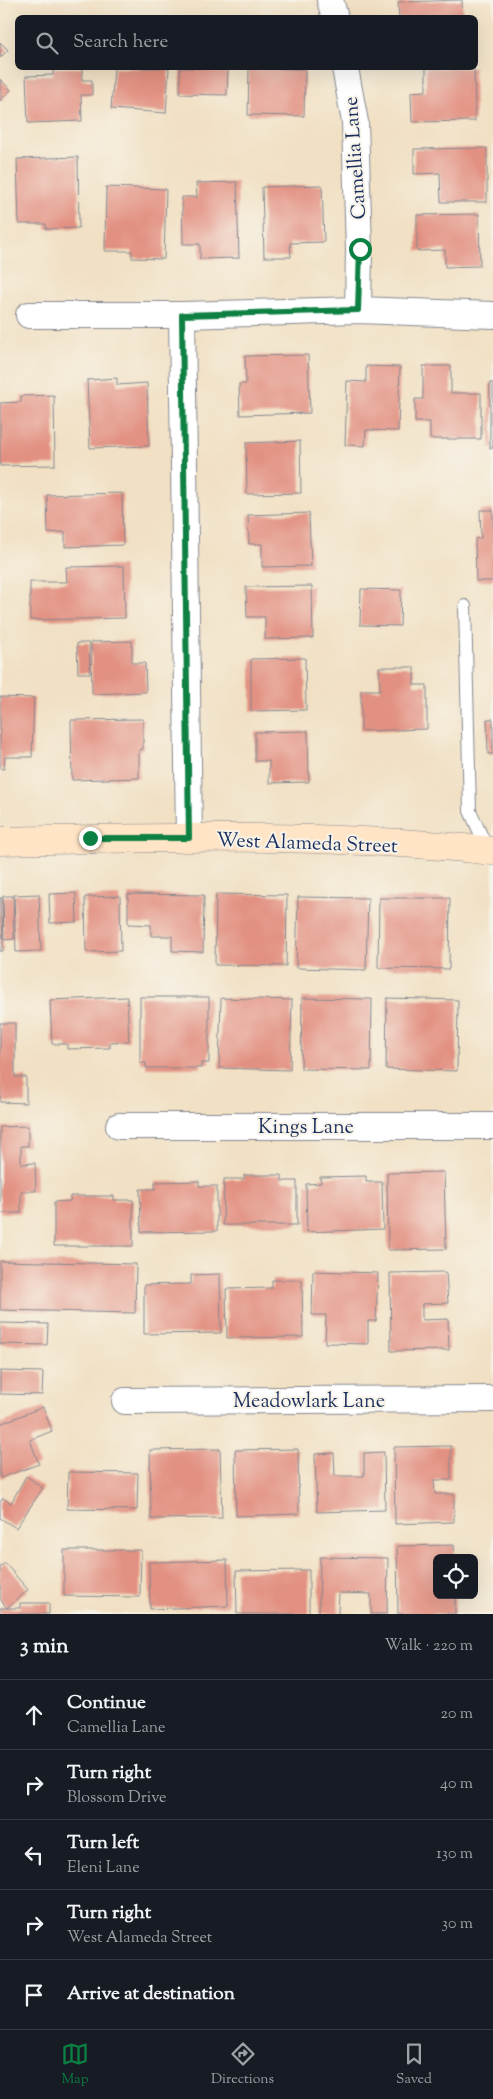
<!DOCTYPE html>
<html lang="en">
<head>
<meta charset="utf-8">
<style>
	:root { --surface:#171b24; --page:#20242c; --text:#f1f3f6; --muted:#9ea1a6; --line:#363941; --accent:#0b8043 }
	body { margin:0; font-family:"Sorts Mill Goudy",serif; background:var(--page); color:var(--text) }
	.controls { position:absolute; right:15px; bottom:15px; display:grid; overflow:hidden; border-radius:8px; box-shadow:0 5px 20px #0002 }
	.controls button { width:45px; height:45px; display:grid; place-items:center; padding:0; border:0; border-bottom:1px solid var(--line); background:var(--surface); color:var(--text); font:25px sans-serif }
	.stop { position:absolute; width:15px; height:15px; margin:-11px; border:4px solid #0b8043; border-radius:50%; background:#fff }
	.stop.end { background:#0b8043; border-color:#fff; box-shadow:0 1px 5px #0008 }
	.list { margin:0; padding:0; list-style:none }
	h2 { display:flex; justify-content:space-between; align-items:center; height:65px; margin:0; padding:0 20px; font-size:21px }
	h2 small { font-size:16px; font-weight:400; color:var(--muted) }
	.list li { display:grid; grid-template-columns:32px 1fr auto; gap:15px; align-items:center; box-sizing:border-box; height:70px; padding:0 20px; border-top:1px solid var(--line) }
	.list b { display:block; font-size:19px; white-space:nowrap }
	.list p { margin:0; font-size:16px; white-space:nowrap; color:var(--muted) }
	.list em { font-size:16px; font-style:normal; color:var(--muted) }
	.icon { flex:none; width:28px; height:28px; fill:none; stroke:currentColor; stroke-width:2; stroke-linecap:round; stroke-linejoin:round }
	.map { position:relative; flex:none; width:493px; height:1614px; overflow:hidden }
	.search { position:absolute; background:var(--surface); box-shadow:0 5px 20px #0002; left:15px; right:15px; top:15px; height:55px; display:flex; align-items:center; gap:12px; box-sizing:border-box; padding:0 18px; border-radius:8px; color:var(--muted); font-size:19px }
	.sheet { height:415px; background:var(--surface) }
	nav { display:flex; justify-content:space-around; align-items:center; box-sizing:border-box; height:70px; border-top:1px solid var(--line); background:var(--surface); font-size:14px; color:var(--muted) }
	nav a { display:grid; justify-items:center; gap:2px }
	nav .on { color:var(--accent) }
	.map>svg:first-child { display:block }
	.building { fill:#e29081 }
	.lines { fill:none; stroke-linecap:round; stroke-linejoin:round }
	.lane-casing { stroke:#868890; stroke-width:14 }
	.street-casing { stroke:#868890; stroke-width:28 }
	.secondary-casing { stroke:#868890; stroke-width:29 }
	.lane { stroke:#fff; stroke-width:12 }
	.street { stroke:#fff; stroke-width:26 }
	.secondary { stroke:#ffe4c6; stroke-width:28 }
	.route { stroke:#0b8043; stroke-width:6 }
	.labels { text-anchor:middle; stroke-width:4; stroke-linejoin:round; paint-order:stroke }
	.street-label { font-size:20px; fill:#1b2f5e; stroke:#f7f3e8 }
</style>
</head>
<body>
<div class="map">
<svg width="493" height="1614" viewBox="0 0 493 1614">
	<rect width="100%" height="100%" fill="#f7f3e8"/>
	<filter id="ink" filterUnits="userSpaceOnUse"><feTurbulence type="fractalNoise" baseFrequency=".02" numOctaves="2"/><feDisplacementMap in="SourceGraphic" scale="10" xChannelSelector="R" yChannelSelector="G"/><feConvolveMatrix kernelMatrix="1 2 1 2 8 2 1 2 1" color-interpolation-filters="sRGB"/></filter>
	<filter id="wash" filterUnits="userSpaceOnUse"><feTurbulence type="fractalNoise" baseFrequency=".0096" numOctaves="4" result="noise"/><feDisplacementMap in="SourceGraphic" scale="20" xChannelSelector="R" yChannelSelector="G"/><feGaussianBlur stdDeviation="1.12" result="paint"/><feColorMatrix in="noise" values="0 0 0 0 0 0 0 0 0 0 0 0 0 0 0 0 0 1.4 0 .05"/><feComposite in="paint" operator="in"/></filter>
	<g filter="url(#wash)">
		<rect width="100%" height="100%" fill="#f1e0c3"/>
		<g id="blocks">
			<g class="building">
				<polygon points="462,0 463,18 399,18 398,2"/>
				<polygon points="0,42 8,50 0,58"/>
				<polygon points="53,68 82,68 82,80 92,80 92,95 81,95 82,121 28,123 26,76 53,75"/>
				<polygon points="114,68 169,68 166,113 111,109"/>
				<polygon points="180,68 228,68 227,95 180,94"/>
				<polygon points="249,68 305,69 304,116 248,115"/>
				<polygon points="426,68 474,68 475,121 412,122 411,92 426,91"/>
				<polygon points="0,79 11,90 0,101"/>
				<polygon points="487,148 487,202 441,202 440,173 414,174 414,149"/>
				<polygon points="78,157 79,228 46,229 46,224 19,224 17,159"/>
				<polygon points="237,182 239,258 200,259 200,244 183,244 182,197 197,197 196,183"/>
				<polygon points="322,185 324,242 290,243 291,257 264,257 262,187"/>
				<polygon points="106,187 166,189 164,259 132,258 132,251 105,251"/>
				<polygon points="479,214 480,266 445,267 445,250 417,251 417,215"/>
				<polygon points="308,355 310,413 240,415 239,384 246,384 245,356"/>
				<polygon points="366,366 400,367 398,431 366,430 365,446 345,445 347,381 366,382"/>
				<polygon points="423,366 451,366 451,393 481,393 481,439 430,439 430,422 415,422 415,399 423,399"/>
				<polygon points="117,378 117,385 147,383 149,446 90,448 87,380"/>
				<rect x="490" y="383" width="3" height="65"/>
				<polygon points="54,395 55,465 0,466 0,403 21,402 21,396"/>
				<polygon points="300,441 301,493 247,494 246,443"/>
				<polygon points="122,493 123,545 65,547 65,532 48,533 47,495"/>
				<polygon points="480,510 493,510 493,581 476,581 475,539 481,538"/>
				<polygon points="309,513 311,566 262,567 262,544 249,544 248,515"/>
				<polygon points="124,566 125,618 30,620 30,582 67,582 66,567"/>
				<polygon points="312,586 313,638 265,639 265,617 247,617 246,587"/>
				<polygon points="361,589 401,590 400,626 360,625"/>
				<polygon points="132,641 132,663 145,663 146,692 92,694 91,642"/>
				<polygon points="77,643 89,643 90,673 78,673"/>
				<polygon points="305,658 306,710 251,711 251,659"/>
				<polygon points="379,667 414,667 414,685 427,685 427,729 361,731 361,690 380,690"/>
				<polygon points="0,697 34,698 32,757 5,757 4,769 0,768"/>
				<polygon points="143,719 143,749 139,750 139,778 72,780 71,720"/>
				<polygon points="487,719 493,719 493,754 488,754"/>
				<polygon points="308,731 309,782 269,783 269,761 255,761 255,732"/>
				<polygon points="76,893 77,922 50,923 49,894"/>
				<polygon points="39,894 41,951 16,952 14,895"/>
				<polygon points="128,894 204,895 203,952 172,951 172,936 151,936 151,925 128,924"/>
				<polygon points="216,894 287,895 286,966 215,965"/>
				<polygon points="3,896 13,896 14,939 4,940"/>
				<polygon points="120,896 121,951 86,952 85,897"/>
				<polygon points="298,897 368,898 366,970 296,968"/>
				<polygon points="0,898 2,898 3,951 0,951"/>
				<polygon points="379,898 450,898 449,969 378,968"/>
				<polygon points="127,997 129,1041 110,1042 110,1048 67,1049 67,1044 52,1044 50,1000"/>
				<polygon points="140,997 209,997 209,1063 201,1063 201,1068 146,1068 146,1063 140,1063"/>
				<polygon points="221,998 292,1000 290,1070 219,1068"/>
				<polygon points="302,998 372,999 371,1070 301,1069"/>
				<polygon points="387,998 458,1000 457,1071 386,1069"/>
				<polygon points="0,1023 15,1023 15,1077 26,1077 26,1103 0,1102"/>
				<polygon points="28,1126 28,1146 21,1146 21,1164 35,1163 36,1191 21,1191 21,1213 0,1213 0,1127"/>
				<polygon points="444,1172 446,1249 388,1250 387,1173"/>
				<polygon points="244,1175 282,1175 282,1181 297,1181 297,1225 223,1225 224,1179 244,1179"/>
				<polygon points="366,1176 366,1182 382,1182 383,1229 307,1232 306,1184 321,1183 320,1177"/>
				<polygon points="199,1181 199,1186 217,1186 217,1231 141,1232 140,1189 155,1189 155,1182"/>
				<polygon points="70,1196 114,1196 114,1200 133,1200 133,1246 54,1246 54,1202 70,1201"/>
				<polygon points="0,1261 136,1264 135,1313 0,1310"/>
				<polygon points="313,1271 378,1273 376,1321 368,1321 368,1344 325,1343 326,1315 312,1315"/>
				<polygon points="446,1272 448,1303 422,1304 422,1320 448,1319 449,1350 391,1351 390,1273"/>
				<polygon points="220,1274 221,1333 144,1334 144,1285 191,1284 191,1275"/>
				<polygon points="272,1280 302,1280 303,1337 227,1338 226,1289 272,1288"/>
				<polygon points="0,1323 48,1324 47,1345 0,1344"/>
				<polygon points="0,1371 43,1372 42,1395 0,1394"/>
				<polygon points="43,1407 52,1431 30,1440 39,1464 0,1478 0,1424"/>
				<polygon points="451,1446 451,1480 434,1480 435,1494 454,1494 454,1522 395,1524 394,1447"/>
				<polygon points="220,1449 222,1518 151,1519 150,1450"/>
				<polygon points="298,1449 299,1514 236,1516 235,1450"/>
				<polygon points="384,1452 385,1510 317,1512 315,1454 334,1453 335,1476 364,1476 364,1453"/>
				<polygon points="68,1472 138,1473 137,1510 67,1509"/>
				<polygon points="26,1476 43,1488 16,1528 0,1518 0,1502 3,1498 11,1503"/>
				<polygon points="454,1545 455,1558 437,1558 437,1595 455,1595 455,1614 398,1614 397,1546"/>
				<polygon points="64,1550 141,1550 140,1597 64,1596"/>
				<polygon points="320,1557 388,1558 387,1614 371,1614 371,1594 339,1593 338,1614 319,1614"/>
				<polygon points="227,1560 228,1606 150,1609 149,1562"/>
				<polygon points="5,1563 28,1590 7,1608 0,1599 0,1567"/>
				<polygon points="309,1570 309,1614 237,1614 236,1571"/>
				<polygon points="20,1603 49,1603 49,1614 0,1614 0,1608 20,1608"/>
			</g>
		</g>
	</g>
	<g filter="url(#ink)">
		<use href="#blocks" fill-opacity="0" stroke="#868890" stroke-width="1"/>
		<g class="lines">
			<g class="lane-casing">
				<polyline id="lane" points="465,606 470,811 488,850"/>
			</g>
			<g class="street-casing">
				<g id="street">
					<polyline points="330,0 335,18"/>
					<polyline points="345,68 355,122 359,249 358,310"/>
					<polyline points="29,315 182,315 358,310 493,315"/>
					<polyline points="182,315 189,838"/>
					<polyline points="119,1126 493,1126"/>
					<polyline points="125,1401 493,1399"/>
				</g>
			</g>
			<g class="secondary-casing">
				<path id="secondary" d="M0,841C163,837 331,833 493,851"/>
			</g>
			<use href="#lane" class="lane"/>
			<use href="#street" class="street"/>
			<use href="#secondary" class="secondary"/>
		</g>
	</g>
	<g class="lines" filter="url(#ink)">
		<polyline class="route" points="90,838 189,838 182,315 358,310 360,249"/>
	</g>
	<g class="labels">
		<g class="street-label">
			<text transform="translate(354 158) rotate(-94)" y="7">Camellia Lane</text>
			<text transform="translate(307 842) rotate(2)" y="7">West Alameda Street</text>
			<text x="306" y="1133">Kings Lane</text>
			<text x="309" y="1407">Meadowlark Lane</text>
		</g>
	</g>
</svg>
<div class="controls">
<button><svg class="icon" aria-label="locate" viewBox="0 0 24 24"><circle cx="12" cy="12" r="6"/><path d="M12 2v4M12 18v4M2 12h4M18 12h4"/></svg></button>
</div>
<div class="stop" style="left:360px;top:249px"></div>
<div class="stop end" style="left:90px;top:838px"></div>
<div class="search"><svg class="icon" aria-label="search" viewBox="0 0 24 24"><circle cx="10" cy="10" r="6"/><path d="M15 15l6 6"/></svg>Search here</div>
</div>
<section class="sheet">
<h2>3 min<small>Walk · 220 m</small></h2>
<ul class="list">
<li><svg class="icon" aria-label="ahead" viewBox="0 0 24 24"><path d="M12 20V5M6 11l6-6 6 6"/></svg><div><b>Continue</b><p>Camellia Lane</p></div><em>20 m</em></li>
<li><svg class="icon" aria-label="right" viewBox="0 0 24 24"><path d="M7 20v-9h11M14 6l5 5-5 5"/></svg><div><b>Turn right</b><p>Blossom Drive</p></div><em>40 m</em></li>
<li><svg class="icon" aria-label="left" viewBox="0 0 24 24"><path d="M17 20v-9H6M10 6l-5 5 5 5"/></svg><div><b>Turn left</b><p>Eleni Lane</p></div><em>130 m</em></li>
<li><svg class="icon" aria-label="right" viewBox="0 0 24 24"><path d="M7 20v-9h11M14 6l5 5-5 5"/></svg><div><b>Turn right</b><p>West Alameda Street</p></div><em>30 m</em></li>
<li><svg class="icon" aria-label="arrive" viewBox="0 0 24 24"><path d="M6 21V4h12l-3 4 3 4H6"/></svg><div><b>Arrive at destination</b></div></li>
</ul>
</section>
<nav>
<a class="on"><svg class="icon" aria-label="map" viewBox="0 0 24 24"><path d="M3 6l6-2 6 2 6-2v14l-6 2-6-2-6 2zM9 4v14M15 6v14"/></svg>Map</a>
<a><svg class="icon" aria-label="directions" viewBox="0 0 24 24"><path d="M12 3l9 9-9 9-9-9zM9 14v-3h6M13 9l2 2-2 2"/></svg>Directions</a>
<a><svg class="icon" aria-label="saved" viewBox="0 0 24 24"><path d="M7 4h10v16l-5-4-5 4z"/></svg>Saved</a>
</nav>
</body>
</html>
